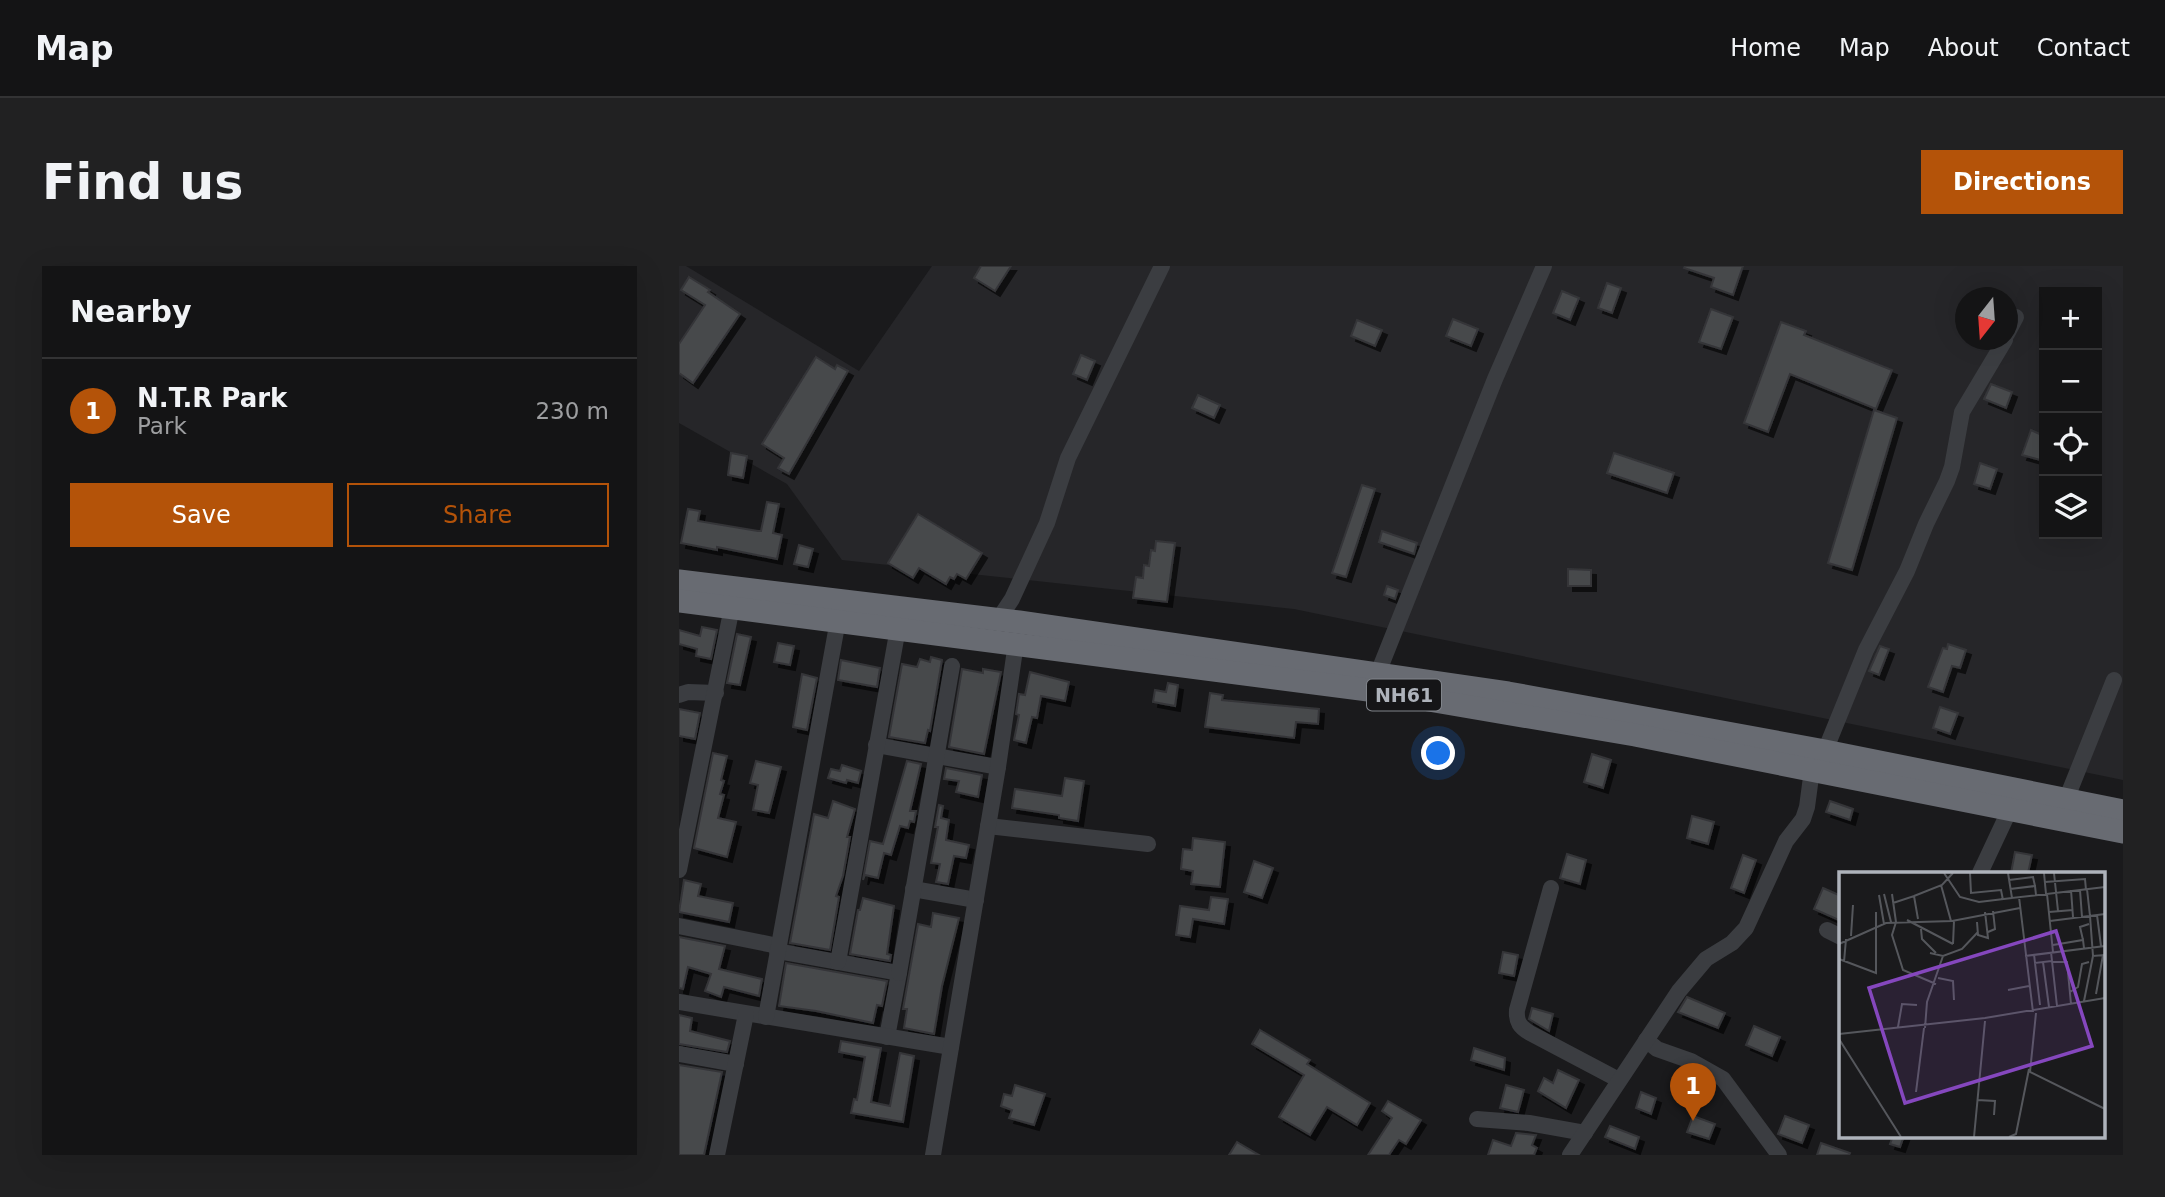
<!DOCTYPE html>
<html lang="en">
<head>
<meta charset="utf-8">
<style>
	:root { --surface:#141415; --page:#212122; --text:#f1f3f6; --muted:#9d9ea0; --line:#333334; --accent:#b45309 }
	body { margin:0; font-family:"DejaVu Sans",sans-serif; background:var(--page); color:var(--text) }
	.controls { position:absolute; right:21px; top:21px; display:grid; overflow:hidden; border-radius:0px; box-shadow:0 7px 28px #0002 }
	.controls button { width:63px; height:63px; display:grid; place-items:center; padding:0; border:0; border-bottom:2px solid var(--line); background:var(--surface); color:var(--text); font:35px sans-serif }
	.compass { position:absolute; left:1276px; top:21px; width:63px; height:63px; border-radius:50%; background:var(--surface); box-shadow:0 7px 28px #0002; rotate:197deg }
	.you { position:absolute; left:760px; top:488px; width:24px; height:24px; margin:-18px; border:5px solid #fff; border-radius:50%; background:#1a73e8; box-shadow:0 0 0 10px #1a73e833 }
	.badge { display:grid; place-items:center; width:46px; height:46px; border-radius:50%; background:var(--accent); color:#fff; font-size:23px; font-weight:700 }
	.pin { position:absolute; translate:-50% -58px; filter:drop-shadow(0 2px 4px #0008) }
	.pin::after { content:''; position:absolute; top:37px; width:24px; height:21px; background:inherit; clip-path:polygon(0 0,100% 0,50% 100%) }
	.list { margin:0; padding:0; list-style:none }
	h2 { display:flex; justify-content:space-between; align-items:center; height:91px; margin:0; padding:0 28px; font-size:30px }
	h2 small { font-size:23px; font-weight:400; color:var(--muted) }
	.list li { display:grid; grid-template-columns:46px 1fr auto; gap:21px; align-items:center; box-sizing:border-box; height:105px; padding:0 28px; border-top:2px solid var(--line) }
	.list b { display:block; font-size:26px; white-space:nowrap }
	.list p { margin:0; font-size:23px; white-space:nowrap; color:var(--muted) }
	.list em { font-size:23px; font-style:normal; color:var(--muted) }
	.actions { display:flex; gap:14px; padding:21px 28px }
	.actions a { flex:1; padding:16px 0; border:2px solid var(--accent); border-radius:0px; text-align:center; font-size:24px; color:var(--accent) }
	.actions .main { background:var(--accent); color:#fff }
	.icon { flex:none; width:38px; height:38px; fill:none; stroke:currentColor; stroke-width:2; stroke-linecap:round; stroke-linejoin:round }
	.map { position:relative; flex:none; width:1444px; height:889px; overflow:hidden; border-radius:0px }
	header { display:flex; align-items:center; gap:42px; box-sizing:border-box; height:98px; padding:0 35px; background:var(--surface); border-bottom:2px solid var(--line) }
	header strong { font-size:33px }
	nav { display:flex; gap:38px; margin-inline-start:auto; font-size:24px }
	.intro { display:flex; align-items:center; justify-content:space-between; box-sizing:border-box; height:168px; padding:0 42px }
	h1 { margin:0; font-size:49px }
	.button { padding:18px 32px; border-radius:0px; background:var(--accent); color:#fff; font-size:24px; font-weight:700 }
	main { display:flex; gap:42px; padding:0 42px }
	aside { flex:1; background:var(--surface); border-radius:0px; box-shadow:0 7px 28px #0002 }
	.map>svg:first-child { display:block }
	.built { fill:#262629; fill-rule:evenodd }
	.building { fill:#47484c; stroke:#343538; stroke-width:2; filter:url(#shadow) }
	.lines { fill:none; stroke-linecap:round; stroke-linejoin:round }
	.minor { stroke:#3b3d41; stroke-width:16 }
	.highway { stroke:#686b72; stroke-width:23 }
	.labels { text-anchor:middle; stroke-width:6; stroke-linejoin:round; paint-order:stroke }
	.shield { fill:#151517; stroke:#80848a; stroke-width:2 }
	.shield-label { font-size:19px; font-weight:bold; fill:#aeb3bb }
	.inset-road { fill:none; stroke:#55575c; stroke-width:2 }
	.view { fill:#8547be; fill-opacity:0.15; stroke:#8547be; stroke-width:3.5 }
	.inset-edge { fill:none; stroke:#aeb3bb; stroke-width:3.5 }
</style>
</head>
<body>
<header>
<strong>Map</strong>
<nav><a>Home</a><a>Map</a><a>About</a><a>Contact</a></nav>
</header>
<div class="intro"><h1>Find us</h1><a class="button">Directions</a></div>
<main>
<aside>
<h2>Nearby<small></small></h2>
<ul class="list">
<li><span class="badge">1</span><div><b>N.T.R Park</b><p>Park</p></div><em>230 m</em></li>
</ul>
<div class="actions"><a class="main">Save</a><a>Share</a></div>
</aside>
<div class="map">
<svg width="1444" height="889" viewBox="0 0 1444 889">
	<defs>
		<filter id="shadow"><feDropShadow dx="5" dy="5" stdDeviation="0" flood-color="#0009"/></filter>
	</defs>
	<rect width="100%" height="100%" fill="#1a1a1c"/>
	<path class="built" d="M0,0H7L180,105L253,0H1444V514L615,343L163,294L108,218L0,157ZM1365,26H1418V268H1365ZM1286,32H1328V74H1286Z"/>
	<g class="building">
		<polygon points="302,0 332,0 316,25 295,12"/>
		<polygon points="1006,0 1064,0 1054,29 1032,21 1035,12 1005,2"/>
		<polygon points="10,11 31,24 29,26 61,48 14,117 0,107 0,78 26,39 2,24"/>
		<polygon points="928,17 942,22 933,47 919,42"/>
		<polygon points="883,25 900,32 891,54 874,47"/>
		<polygon points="1032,43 1054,51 1042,83 1020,76"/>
		<polygon points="774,53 799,63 792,80 767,70"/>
		<polygon points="678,54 703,64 696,80 672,70"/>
		<polygon points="1102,56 1127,65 1125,69 1213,104 1197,143 1111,108 1089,166 1065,157"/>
		<polygon points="402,89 416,95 408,114 394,108"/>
		<polygon points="137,91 156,103 158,99 169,105 110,208 99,202 105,192 83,178"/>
		<polygon points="1312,118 1333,126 1327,142 1305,133"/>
		<polygon points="519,129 541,139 535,152 513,142"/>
		<polygon points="1195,144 1218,152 1173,304 1149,297"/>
		<polygon points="1352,164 1365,170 1365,195 1343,189"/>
		<polygon points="52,187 68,190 64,212 49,209"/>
		<polygon points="935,187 995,207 988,227 928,207"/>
		<polygon points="1301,197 1318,203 1311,223 1295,218"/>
		<polygon points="683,219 696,223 667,311 653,307"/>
		<polygon points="88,236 100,238 94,267 103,269 98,293 38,281 38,284 2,277 9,243 21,245 19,255 79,265 82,265"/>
		<polygon points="239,248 303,287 287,313 278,308 275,313 271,311 267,318 240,302 234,312 209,297"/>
		<polygon points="703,265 738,277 735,288 700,276"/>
		<polygon points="477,275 496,277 488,336 454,332 457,311 464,312 465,299 470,300 472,284 476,285"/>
		<polygon points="120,279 134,283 129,301 115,298"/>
		<polygon points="889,303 912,304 912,320 889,320"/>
		<polygon points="708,320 719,324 716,333 705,329"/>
		<polygon points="23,361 38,364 32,393 17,390 18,383 0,378 0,364 21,370"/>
		<polygon points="58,368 72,371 61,419 48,417"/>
		<polygon points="99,377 115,380 111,399 95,396"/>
		<polygon points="1269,378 1287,384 1281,402 1273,400 1264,426 1249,421 1264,382 1268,383"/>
		<polygon points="1201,380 1210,383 1200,409 1190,405"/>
		<polygon points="252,391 263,394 251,465 249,464 246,477 210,471 223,398 238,401 241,393 251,396"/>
		<polygon points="162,394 201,402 198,421 159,414"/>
		<polygon points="283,403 304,407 304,403 322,406 305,488 270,481"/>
		<polygon points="351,406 390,416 386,435 362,430 358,452 353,451 347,477 335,474 340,449 337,448 340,428 346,429"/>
		<polygon points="123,408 138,412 128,464 114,461"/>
		<polygon points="489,417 499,419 496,440 474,436 476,424 487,426"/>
		<polygon points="531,427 544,429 543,434 640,443 639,458 617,456 615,472 526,461"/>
		<polygon points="1261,441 1279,447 1271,468 1254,462"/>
		<polygon points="0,443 21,447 16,473 0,470"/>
		<polygon points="34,487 48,490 42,514 45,515 41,528 45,529 39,552 57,556 48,591 15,582"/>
		<polygon points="913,488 932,494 924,522 905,516"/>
		<polygon points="77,495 102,501 90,547 74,544 79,519 71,517"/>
		<polygon points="228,495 242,498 231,545 237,545 235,556 231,555 229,562 221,560 212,589 205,587 199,612 186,609 184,614 191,575 204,578"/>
		<polygon points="163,499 182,505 179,517 168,514 167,517 149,512 152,503 161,505"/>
		<polygon points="267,502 303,509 299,531 277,526 280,515 265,513"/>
		<polygon points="386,512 405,515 399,555 380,552 380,549 333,542 336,523 383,530"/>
		<polygon points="154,535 176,543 168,571 171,571 164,610 157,630 160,631 151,684 111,677 135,548 149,552"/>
		<polygon points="1151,535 1174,543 1171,554 1147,546"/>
		<polygon points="260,539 264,540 262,552 270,554 267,574 290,579 287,592 275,590 269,618 257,616 261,598 252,597 259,561 256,561"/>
		<polygon points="1013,550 1035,556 1029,578 1008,572"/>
		<polygon points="514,572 546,576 541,621 512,618 514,605 502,603 504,583 513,584"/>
		<polygon points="1336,586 1353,589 1349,607 1332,607"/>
		<polygon points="888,588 907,594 901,618 881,612"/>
		<polygon points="1064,589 1077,594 1065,627 1052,622"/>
		<polygon points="575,595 594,602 583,632 565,626"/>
		<polygon points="5,614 22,618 19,630 54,637 50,656 0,646"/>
		<polygon points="1144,622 1162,630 1162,655 1135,643"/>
		<polygon points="532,631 549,633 545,658 514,653 511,671 497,669 501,640 530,644"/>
		<polygon points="184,632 215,640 208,688 212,689 211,695 171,688 179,644 181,644"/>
		<polygon points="254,647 280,652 263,720 255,768 225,762 228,743 224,743 239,658 252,661"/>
		<polygon points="0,671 46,680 40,703 83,713 80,730 45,721 42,731 26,725 32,708 9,701 4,723 0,722"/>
		<polygon points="824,686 839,689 835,710 820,707"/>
		<polygon points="107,697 208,715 203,740 198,739 194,757 137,745 100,740"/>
		<polygon points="1008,731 1046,747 1039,762 999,746"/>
		<polygon points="853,742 874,748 870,765 850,753"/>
		<polygon points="0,749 13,752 11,765 51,775 48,786 0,778"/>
		<polygon points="1075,760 1101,771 1093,790 1067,779"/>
		<polygon points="581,764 631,794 628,798 691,837 678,859 648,841 631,869 600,851 625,809 573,778"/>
		<polygon points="162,775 202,782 192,836 211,840 221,787 235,790 224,856 172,847 175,833 178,834 186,791 160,786"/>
		<polygon points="795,782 826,792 825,804 792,794"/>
		<polygon points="0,799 43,806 25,889 0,889"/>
		<polygon points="879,804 900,814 887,842 859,825 865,812 874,817"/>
		<polygon points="336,819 366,828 355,859 330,852 333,844 322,840 325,828 333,830"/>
		<polygon points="827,819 845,824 839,846 821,842"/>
		<polygon points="962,826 977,832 972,848 957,842"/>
		<polygon points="709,835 742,854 727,878 720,874 710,889 689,889 713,852 703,845"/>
		<polygon points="1014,850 1036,858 1030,873 1008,866"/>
		<polygon points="1106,850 1130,859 1123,877 1099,868"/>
		<polygon points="931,860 960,871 956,883 926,871"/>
		<polygon points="837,867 857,869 853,879 858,882 855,889 809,889 814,874 832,880"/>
		<polygon points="1214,870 1225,870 1221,881 1211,878"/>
		<polygon points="558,876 580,889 550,889"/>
		<polygon points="1142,877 1171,887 1170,889 1138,889"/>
	</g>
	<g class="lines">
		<g class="minor">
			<polyline points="1328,68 1337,51"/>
			<polyline points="319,354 333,333 368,257 389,192 483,0"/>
			<polyline points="699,407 816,113 865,0"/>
			<polyline points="0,429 9,426 37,427"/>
			<polyline points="197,479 319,501"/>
			<polyline points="1146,485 1187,384 1228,305 1247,258 1268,215 1273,201 1283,146 1326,74"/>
			<polyline points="1387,534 1435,414"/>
			<polyline points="309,560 469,578"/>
			<polyline points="0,604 53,341"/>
			<polyline points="1301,607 1331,543"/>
			<path d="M872,622L838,744C837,756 841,761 851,767L940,814"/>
			<polyline points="234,623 297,634"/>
			<polyline points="0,660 99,680"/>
			<polyline points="1148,664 1162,671"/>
			<polyline points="98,685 220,707 208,771"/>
			<polyline points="159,696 219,362"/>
			<polyline points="220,707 273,400"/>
			<polyline points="0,736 272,781"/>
			<polyline points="87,751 159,354"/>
			<polyline points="967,774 978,783 1012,795 1044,813 1100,889"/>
			<polyline points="0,788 57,798"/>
			<polyline points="798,853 850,857 906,867"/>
			<polyline points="38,889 67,748"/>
			<polyline points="254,889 319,501 338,370"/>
			<polyline points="891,889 1000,725 1027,693 1053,677 1067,662 1107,575 1124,553 1128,541 1134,496"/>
		</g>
		<g class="highway">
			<polyline points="0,315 340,356 829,427 1146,485 1444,545"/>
			<polyline points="0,335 697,425 956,469 1444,566"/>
		</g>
	</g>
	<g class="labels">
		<rect class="shield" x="688" y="413.5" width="74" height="31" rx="5"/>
		<g class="shield-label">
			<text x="725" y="436">NH61</text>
		</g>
	</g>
	<g transform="translate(1160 606)">
		<rect width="266" height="266" fill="#1a1a1c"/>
		<path class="inset-road" d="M105,1L121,25L140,30L173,26M131,1L132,21L162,18L164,28M169,1L173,26L266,15M205,1L207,22M215,1L219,39M170,8L194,5L196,14M206,10L246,7L247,18M102,13L112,49M171,17L196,14L197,23M248,17L251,44M232,18L234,45M241,18L243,45M45,22L52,50M53,22L57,50M208,22L214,80M40,23L45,52M75,24L103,13L114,1M180,25L194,140M54,31L75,24L79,47M210,40L234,38M258,43L262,74M251,44L254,84L266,83M68,48L114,72M211,49L266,42M57,50L53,63L64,98L97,112M138,50L139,63L149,66L146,40M82,57L83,67L97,81M149,60L156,57L154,39M12,64L14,33M244,68L241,55L250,52M0,72L47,51L113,49L181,36M114,72L115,49M214,73L244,68L245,76M212,80L218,134M91,81L104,84L123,77L139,60M195,82L196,91L213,89M186,84L266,74M0,87L37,101V40M5,90L7,67M204,90L210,135M213,90H228L232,132M196,91L201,133M99,106L114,109L115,128M169,118L190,114M231,120L239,115L243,92L250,90M257,122L264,83M245,129L254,84M197,141L191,200L266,237M59,155L63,132L78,133M86,156L88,130L104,84M0,162L146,146L266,126M0,167L62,265M77,220L85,156M138,228L156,229L155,243M135,265L146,149M170,265L177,262L190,197"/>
		<path class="view" d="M217,59L253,174L66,231L30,116Z"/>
		<rect width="266" height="266" class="inset-edge"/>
	</g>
</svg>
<div class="controls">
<button>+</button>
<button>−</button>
<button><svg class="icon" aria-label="locate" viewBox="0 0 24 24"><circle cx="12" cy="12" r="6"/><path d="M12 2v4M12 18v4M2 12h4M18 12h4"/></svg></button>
<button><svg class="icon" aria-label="layers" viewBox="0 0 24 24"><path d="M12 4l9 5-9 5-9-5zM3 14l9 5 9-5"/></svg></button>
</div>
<svg class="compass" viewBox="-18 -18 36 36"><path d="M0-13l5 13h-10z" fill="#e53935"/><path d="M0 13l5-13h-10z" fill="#9d9ea0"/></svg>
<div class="you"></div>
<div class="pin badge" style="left:1014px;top:855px">1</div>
</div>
</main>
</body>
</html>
